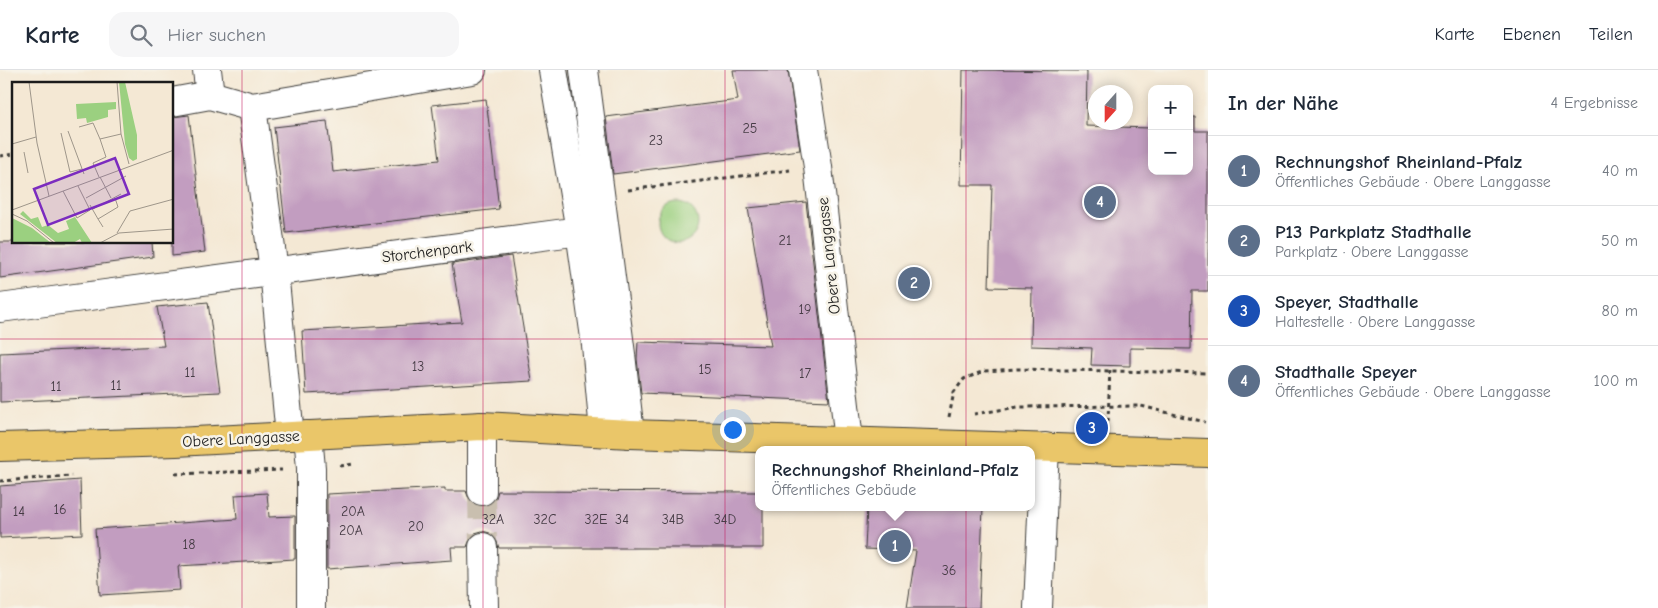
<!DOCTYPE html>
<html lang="de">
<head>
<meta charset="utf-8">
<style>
	:root { --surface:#fff; --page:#f6f6f7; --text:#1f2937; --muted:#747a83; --line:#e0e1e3; --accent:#c8321e }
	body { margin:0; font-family:"Comic Neue",sans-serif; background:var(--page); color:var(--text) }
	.controls { position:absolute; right:15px; top:15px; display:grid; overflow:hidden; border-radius:10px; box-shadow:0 2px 12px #0003 }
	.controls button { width:45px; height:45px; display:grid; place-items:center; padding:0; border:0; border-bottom:1px solid var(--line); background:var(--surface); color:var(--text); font:25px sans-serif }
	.compass { position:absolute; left:1088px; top:15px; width:45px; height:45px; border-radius:50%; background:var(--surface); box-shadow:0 2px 12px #0003; rotate:201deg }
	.you { position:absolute; left:732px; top:359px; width:18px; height:18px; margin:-12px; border:4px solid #fff; border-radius:50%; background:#1a73e8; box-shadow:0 0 0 8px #1a73e833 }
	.badge { display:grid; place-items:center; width:32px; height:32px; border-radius:50%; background:var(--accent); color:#fff; font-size:16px; font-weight:700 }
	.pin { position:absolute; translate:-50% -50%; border:2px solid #fff; box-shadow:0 1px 5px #0006 }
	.popup { position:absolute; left:755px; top:376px; width:280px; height:65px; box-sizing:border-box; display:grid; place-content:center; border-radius:10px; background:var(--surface); filter:drop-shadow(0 1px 4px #0005); font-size:16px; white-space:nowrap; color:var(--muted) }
	.popup b { font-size:19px; color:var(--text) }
	.popup::after { content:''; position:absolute; left:50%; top:100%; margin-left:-10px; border:10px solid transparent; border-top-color:var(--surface) }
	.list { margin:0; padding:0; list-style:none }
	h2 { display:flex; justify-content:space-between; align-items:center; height:65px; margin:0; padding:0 20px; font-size:21px }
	h2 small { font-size:16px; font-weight:400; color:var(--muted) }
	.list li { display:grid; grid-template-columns:32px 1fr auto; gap:15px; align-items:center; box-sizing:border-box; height:70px; padding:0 20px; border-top:1px solid var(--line) }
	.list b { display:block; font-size:19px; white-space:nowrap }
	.list p { margin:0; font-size:16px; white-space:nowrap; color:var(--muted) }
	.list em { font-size:16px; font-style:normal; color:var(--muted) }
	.icon { flex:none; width:28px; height:28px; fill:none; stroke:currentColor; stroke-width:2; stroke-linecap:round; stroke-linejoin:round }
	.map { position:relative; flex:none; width:1208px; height:538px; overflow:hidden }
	header { display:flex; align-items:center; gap:30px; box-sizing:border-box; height:70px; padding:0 25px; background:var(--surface); border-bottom:1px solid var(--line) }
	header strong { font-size:24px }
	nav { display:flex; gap:28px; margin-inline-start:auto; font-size:18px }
	.search { width:350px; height:45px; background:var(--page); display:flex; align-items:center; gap:12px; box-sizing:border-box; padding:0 18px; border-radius:15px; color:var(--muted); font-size:19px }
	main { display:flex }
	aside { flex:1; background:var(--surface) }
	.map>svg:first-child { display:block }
	.green { fill:#9bd080; stroke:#5c764e }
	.building { fill:#c29dc0 }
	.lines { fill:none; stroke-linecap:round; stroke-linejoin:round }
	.minor-tunnel { stroke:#c9bfaf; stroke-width:28; stroke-dasharray:28 14; stroke-linecap:butt }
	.minor-casing { stroke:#3c3b38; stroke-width:30 }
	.major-casing { stroke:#3c3b38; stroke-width:30 }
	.path { stroke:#3c3b38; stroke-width:3; stroke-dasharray:4 4; stroke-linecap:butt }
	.minor { stroke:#fff; stroke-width:28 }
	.major { stroke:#eac669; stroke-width:28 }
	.grid { fill:none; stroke:#c2185b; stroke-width:1; stroke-opacity:0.55 }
	.labels { text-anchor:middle; stroke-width:5; stroke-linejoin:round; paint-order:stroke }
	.number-label { font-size:14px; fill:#463c45 }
	.street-label { font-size:16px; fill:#1c1c1c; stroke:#f7f3e8 }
	.inset-road { fill:none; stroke:#9e968a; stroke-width:1 }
	.view { fill:#7b2cbf; fill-opacity:0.15; stroke:#7b2cbf; stroke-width:2.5 }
	.inset-edge { fill:none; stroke:#1c1c1c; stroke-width:2.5 }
</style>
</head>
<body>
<header>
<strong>Karte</strong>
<div class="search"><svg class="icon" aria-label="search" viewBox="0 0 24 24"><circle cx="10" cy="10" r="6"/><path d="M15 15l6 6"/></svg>Hier suchen</div>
<nav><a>Karte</a><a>Ebenen</a><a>Teilen</a></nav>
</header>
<main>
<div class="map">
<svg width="1208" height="538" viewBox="0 0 1208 538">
	<rect width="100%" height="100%" fill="#f7f3e8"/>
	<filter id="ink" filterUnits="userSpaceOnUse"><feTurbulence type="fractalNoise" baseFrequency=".02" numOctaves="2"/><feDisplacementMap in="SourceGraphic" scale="10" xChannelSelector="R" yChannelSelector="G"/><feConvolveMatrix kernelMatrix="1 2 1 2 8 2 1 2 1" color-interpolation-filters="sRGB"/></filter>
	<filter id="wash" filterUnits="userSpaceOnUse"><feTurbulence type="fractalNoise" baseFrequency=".0096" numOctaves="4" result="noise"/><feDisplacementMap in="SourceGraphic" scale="20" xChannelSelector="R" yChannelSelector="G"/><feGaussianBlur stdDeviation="1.12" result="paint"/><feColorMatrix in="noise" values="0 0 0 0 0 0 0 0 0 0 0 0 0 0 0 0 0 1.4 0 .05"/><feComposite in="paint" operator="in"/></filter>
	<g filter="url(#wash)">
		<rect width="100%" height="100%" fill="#f4e8d4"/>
		<circle class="green" cx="678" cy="153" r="20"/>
		<g id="blocks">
			<g class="building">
				<polygon points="733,0 788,0 800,80 613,104 606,47 738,30"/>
				<polygon points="963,0 1087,1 1086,56 1150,58 1150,45 1152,45 1152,101 1189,101 1189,47 1195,47 1195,61 1208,61 1208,221 1192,221 1191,279 1130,278 1130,296 1091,295 1092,278 1031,276 1032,218 989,217 992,115 961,115"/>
				<polygon points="486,29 499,139 286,163 274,57 327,51 333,102 439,90 432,35"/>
				<polygon points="189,45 205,182 172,186 172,47"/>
				<polygon points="806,132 829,331 641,323 637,289 638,272 771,276 748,138"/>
				<polygon points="0,172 152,172 153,187 0,208"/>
				<polygon points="511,186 532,311 306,324 302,261 462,252 452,194"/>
				<polygon points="208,232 220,322 0,332 0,283 164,276 157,237"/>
				<polygon points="80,410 82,464 0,468 0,416"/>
				<polygon points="445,418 445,421 466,421 469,429 475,435 482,437 490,434 496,428 498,421 759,422 759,437 763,437 763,478 499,478 496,469 490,463 482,461 475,463 470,469 467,477 451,477 452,490 327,499 327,424"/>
				<polygon points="267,423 269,447 295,446 295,489 178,496 180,520 100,525 95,459 237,449 235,425"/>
				<polygon points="867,437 983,437 979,538 907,538 916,481 865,479"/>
			</g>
		</g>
	</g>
	<g filter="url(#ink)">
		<use href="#blocks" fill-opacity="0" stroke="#3c3b38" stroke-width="1"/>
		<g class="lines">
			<polyline class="minor-tunnel" points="482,421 483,477"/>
			<g class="minor-casing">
				<g id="minor">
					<polyline points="207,0 210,25"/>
					<polyline points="553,0 580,161 596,275 604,362"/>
					<polyline points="584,0 621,284 630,364"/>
					<polyline points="803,0 818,97 849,371"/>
					<polyline points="172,32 210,25 252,37 472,0"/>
					<polyline points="252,37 274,201 290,366"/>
					<polyline points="0,238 580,161"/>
					<polyline points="482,356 482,421"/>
					<polyline points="308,365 311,398 311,538"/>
					<polyline points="483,477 484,538"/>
					<polyline points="1038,538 1045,377"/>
				</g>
			</g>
			<g class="major-casing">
				<polyline id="major" points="0,377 176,372 482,356 630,364 1208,383"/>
			</g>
			<g class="path">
				<polyline points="0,86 14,84"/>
				<polyline points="628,120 790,100"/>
				<polyline points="974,344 1018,337 1141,336 1205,352"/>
				<polyline points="949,347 954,322 964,309 984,301 1017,299 1208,303"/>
				<polyline points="1108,352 1110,296"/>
				<polyline points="340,396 354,394"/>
				<polyline points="175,404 282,400"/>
				<polyline points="0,411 72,406"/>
			</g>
			<use href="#minor" class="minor"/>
			<use href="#major" class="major"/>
		</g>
	</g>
	<path class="grid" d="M242,0V538M483,0V538M725,0V538M966,0V538M0,269H1208"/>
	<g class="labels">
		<g class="number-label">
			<text x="750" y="63">25</text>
			<text x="656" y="75">23</text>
			<text x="785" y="175">21</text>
			<text x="805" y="244">19</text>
			<text x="418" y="301">13</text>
			<text x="705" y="304">15</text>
			<text x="190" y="307">11</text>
			<text x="805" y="308">17</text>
			<text x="116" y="320">11</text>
			<text x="56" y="321">11</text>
			<text x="60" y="444">16</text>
			<text x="19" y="446">14</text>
			<text x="353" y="446">20A</text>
			<text x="493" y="454">32A</text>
			<text x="545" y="454">32C</text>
			<text x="596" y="454">32E</text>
			<text x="622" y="454">34</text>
			<text x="673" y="454">34B</text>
			<text x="725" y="454">34D</text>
			<text x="416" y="461">20</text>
			<text x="351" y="465">20A</text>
			<text x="189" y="479">18</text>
			<text x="949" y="505">36</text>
		</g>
		<g class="street-label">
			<text transform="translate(427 181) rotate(-7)" y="6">Storchenpark</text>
			<text transform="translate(828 186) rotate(-96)" y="6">Obere Langgasse</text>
			<text transform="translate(241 368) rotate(-3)" y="6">Obere Langgasse</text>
		</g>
	</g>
	<g transform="translate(12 12)">
		<rect width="161" height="161" fill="#f4e8d4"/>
		<path d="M107,0H113L125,53V77L121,79L117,76L113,62ZM104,20V27L96,28V35L75,41L74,36L65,37L64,22ZM11,129L19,137L26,135L30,145L36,143L46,151L57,147L54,139L63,135L80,161H70L68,157L61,161H45L8,132ZM0,136L20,146L39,161H0Z" fill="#9bd080"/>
		<path class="inset-road" d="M17,0L25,61L37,114M105,0L109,52L117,82M67,45L81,41L88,57L94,75L81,81L87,95M56,49L72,92M49,51L58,90L70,87M88,57L109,52M0,62L24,55M12,70L16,91M88,95L99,116M51,109L65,136L78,128L66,104M74,116L114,94M78,123L86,137M81,127L109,112M0,128L162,68M0,132L15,139L42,161M91,145L86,137L106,125L103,116M105,151L118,129L162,117M88,161L107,151L162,147"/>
		<path class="view" d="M103,76L117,112L36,143L22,107Z"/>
		<rect width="161" height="161" class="inset-edge"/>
	</g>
</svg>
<div class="controls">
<button>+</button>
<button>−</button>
</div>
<svg class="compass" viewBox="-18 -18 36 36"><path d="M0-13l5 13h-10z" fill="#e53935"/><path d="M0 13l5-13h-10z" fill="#747a83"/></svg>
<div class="you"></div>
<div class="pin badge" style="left:895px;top:476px;background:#5c6f8a">1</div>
<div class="popup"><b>Rechnungshof Rheinland-Pfalz</b>Öffentliches Gebäude</div>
<div class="pin badge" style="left:914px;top:213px;background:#5c6f8a">2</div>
<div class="pin badge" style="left:1092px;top:358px;background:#1a4fb4">3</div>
<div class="pin badge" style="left:1100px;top:132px;background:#5c6f8a">4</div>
</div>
<aside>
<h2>In der Nähe<small>4 Ergebnisse</small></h2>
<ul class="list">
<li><span class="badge" style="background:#5c6f8a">1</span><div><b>Rechnungshof Rheinland-Pfalz</b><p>Öffentliches Gebäude · Obere Langgasse</p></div><em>40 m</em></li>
<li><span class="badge" style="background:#5c6f8a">2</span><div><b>P13 Parkplatz Stadthalle</b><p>Parkplatz · Obere Langgasse</p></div><em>50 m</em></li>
<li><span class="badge" style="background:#1a4fb4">3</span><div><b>Speyer, Stadthalle</b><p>Haltestelle · Obere Langgasse</p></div><em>80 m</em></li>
<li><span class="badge" style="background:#5c6f8a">4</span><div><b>Stadthalle Speyer</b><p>Öffentliches Gebäude · Obere Langgasse</p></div><em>100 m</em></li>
</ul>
</aside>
</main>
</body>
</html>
